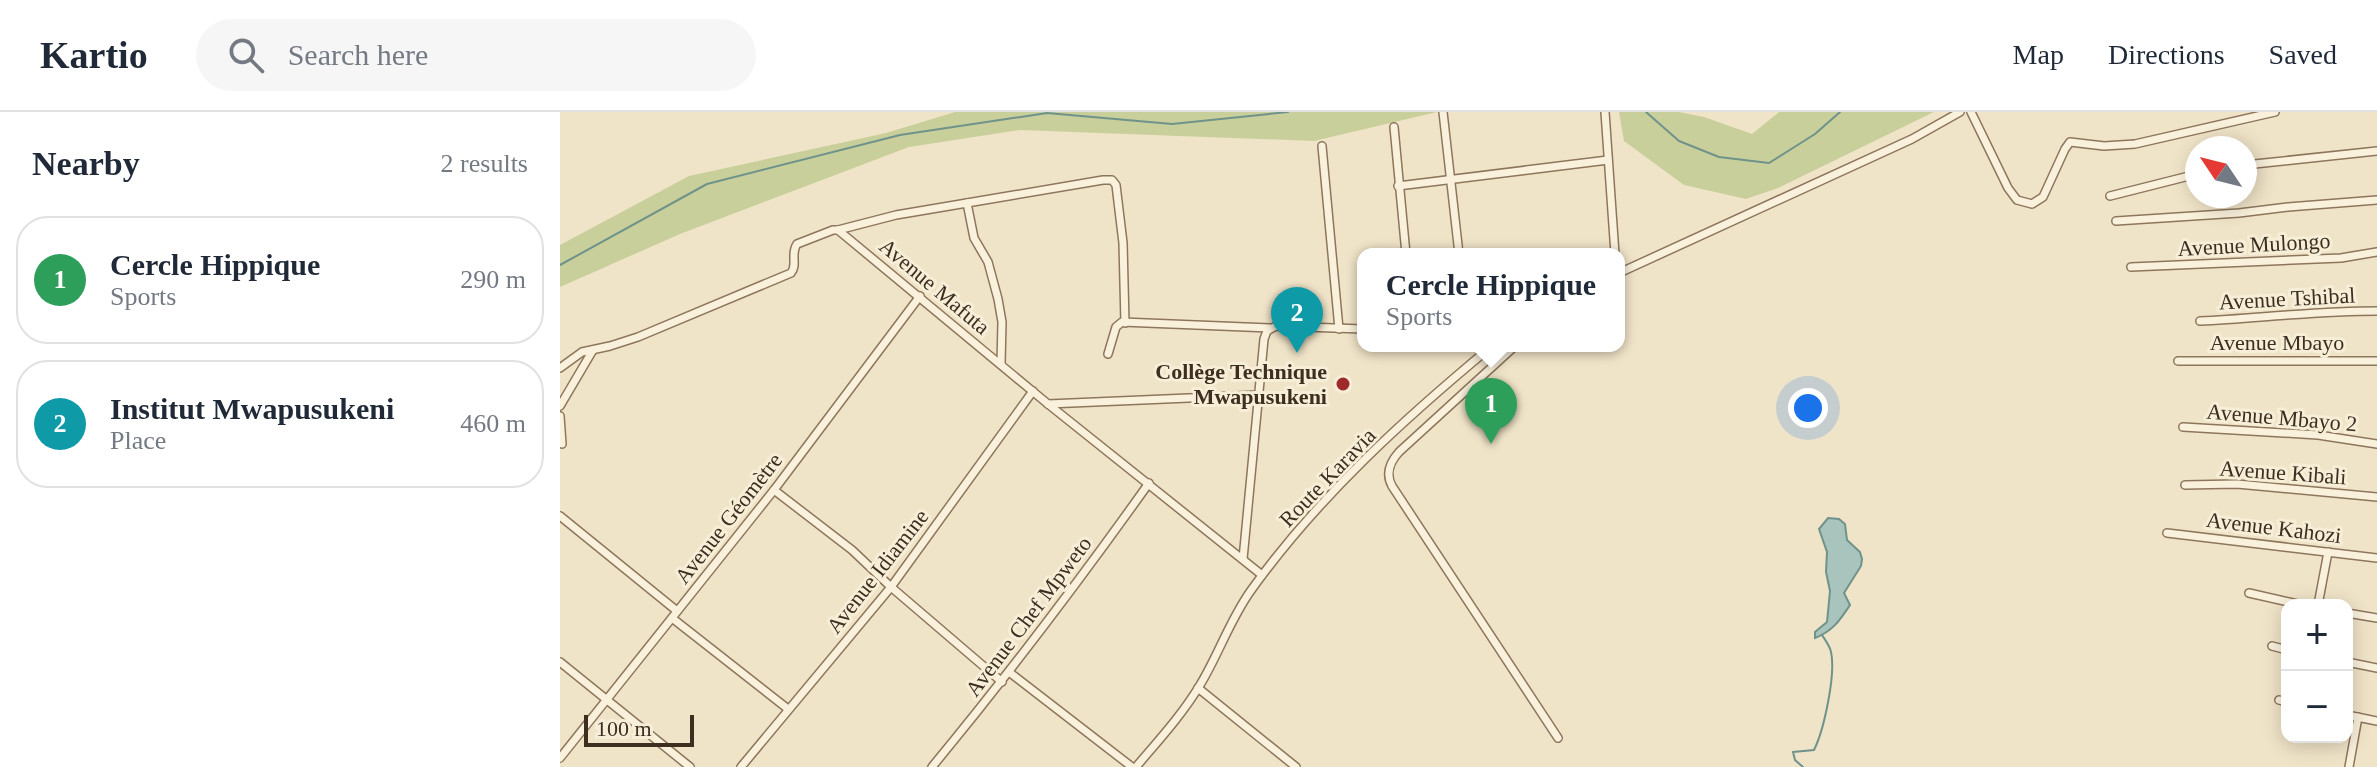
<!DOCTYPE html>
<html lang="en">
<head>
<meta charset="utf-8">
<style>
	:root { --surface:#fff; --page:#f6f6f7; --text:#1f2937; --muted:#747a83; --line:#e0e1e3; --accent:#1a73e8 }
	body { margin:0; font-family:"Times New Roman",serif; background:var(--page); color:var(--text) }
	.controls { position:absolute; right:24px; bottom:24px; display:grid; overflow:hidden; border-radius:16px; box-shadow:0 4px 20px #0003 }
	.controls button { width:72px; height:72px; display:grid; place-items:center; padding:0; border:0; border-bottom:2px solid var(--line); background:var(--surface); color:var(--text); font:40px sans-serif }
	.compass { position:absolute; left:1625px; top:24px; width:72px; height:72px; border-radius:50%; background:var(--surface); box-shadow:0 4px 20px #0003; rotate:305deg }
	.scale { position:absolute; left:24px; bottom:20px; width:110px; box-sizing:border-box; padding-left:8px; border:4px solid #3d2e20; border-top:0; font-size:22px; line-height:28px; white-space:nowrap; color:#3d2e20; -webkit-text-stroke:6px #f7eed8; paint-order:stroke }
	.you { position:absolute; left:1248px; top:296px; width:28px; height:28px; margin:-20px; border:6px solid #fff; border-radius:50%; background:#1a73e8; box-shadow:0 0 0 12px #1a73e833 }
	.badge { display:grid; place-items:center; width:52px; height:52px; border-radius:50%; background:var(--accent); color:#fff; font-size:26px; font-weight:700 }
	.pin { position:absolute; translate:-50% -66px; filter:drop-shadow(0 2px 4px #0008) }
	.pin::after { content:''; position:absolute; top:42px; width:28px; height:24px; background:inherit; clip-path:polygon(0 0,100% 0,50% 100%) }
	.popup { position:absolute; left:797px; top:136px; width:268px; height:104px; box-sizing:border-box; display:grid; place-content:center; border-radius:16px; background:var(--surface); filter:drop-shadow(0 2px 6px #0005); font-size:26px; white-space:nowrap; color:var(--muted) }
	.popup b { font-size:30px; color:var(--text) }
	.popup::after { content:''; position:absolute; left:50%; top:100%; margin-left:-16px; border:16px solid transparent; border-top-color:var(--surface) }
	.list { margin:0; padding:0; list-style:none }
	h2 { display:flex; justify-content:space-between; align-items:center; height:104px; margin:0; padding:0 32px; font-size:34px }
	h2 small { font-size:26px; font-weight:400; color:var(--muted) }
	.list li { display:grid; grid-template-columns:52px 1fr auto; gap:24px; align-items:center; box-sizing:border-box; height:128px; margin:0 16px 16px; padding:0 16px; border:2px solid var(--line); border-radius:32px }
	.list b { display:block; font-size:30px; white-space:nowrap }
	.list p { margin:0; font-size:26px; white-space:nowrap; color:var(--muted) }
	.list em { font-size:26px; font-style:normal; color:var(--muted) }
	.icon { flex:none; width:44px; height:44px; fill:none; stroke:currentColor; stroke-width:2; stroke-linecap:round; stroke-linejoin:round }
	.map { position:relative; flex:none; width:1817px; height:655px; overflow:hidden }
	header { display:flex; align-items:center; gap:48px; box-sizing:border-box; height:112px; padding:0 40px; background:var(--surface); border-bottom:2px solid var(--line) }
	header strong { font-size:38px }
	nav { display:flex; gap:44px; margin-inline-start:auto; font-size:28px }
	.search { width:560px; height:72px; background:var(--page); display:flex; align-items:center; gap:20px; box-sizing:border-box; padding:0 28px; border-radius:44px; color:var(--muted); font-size:30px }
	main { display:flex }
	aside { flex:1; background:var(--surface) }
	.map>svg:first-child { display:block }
	.green { fill:#c9cf9b }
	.water { fill:#a9c4bc; stroke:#6f938a; stroke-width:2 }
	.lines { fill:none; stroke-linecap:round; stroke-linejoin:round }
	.stream { stroke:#6f938a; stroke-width:2 }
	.minor-casing { stroke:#8d765c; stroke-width:10 }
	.minor { stroke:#faf1dc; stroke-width:7 }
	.poi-dot { fill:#9e2a2b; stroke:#f7eed8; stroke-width:3 }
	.labels { text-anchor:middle; stroke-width:6; stroke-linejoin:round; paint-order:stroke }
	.street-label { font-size:22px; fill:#3d2e20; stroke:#f7eed8 }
	.poi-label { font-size:22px; font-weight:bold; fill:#3d2e20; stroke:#f7eed8; text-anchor:end }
</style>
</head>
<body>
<header>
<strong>Kartio</strong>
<div class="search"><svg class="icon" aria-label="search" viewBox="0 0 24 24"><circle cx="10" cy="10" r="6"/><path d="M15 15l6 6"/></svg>Search here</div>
<nav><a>Map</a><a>Directions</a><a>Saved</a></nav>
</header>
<main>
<aside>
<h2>Nearby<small>2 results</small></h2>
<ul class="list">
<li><span class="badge" style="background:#2e9e5b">1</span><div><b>Cercle Hippique</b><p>Sports</p></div><em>290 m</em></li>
<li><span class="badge" style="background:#0f9aa8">2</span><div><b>Institut Mwapusukeni</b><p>Place</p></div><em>460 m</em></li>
</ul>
</aside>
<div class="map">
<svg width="1817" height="655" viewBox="0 0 1817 655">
	<rect width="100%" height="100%" fill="#f0e4c8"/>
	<g class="green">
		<polygon points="395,0 877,0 754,29 460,18 349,35 120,122 0,175 0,133 129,64 326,21"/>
		<polygon points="1059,0 1119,0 1144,5 1192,22 1219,0 1374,0 1218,76 1186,87 1124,73 1064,29"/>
	</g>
	<path class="water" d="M1268,406L1279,407L1285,412L1287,428L1300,440L1302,447L1301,454L1284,481L1290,493C1280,508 1273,519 1255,526V520L1267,510L1270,479L1266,460L1267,440L1259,417Z"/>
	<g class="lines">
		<g class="stream">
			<polyline points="1086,0 1119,29 1159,45 1209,51 1255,22 1280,0"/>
			<polyline points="0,153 147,72 340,23 487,1 612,12 728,0"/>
			<path d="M1243,655L1235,648L1233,640L1254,638C1264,618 1276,562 1271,540C1270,534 1265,528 1262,523"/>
		</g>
		<g class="minor-casing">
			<g id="minor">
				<polyline points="883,0 899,142"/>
				<polyline points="1045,0 1055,142"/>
				<polyline points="1411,0 1448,76 1457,88 1472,92 1483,85 1505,37 1510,30 1544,34 1575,32 1715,0"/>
				<polyline points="834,15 846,142"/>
				<polyline points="762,34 779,217"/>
				<polyline points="1685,53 1817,39"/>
				<polyline points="838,74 1048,48"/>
				<polyline points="1550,84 1637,62"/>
				<polyline points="407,91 414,126 428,150 438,187 442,210 441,252"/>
				<polyline points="1556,109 1679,101 1728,95 1817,88"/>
				<polyline points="278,118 488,292 702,463"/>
				<polyline points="1571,155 1781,146 1817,140"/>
				<polyline points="1059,161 1352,27 1400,0"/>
				<path d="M1640,209C1699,206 1758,199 1817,199"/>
				<path d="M955,234L839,340C830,350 825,361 832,374L998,626"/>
				<polyline points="548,242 556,215 562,210 710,216"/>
				<polyline points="1618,249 1817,249"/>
				<path d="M0,256L22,240L50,234L78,225L231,161C238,153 230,142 237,132L273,118H278L336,103L543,68H552L556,73L563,131L565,211"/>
				<polyline points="488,292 699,283"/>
				<polyline points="0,294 33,238"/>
				<polyline points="0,304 2,332"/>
				<polyline points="1623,315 1758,323 1817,332"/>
				<polyline points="1625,373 1677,372 1817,385"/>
				<polyline points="214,378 292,438 331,475 442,570"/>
				<polyline points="0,404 117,499"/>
				<polyline points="1607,421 1817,446"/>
				<polyline points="683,447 704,227 707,219 716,214 803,217"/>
				<polyline points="1689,481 1742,493"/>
				<polyline points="1758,493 1768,440"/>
				<polyline points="1787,501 1817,506"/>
				<polyline points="112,506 228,597"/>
				<polyline points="1712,534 1727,538"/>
				<polyline points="0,550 130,655"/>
				<polyline points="1787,550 1817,556"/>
				<polyline points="449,560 572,655"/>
				<polyline points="638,576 736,655"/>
				<polyline points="1719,588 1727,590"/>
				<polyline points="1787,603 1817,609"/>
				<polyline points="0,646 214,378 360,184"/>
				<polyline points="181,655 331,475 473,279"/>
				<path d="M372,655C448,563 520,468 589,371"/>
				<path d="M576,655C598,629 622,603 640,573C659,542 670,507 692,477C759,384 844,307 932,234"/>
				<polyline points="1789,655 1798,605"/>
			</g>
		</g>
		<use href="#minor" class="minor"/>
	</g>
	<circle class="poi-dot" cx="783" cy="272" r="8"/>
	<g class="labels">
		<g class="street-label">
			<text transform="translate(1694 132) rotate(-3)" y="8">Avenue Mulongo</text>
			<text transform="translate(375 174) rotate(40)" y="8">Avenue Mafuta</text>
			<text transform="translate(1727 186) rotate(-3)" y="8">Avenue Tshibal</text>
			<text x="1717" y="238">Avenue Mbayo</text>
			<text transform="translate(1722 305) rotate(5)" y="8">Avenue Mbayo 2</text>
			<text transform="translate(1723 360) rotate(4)" y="8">Avenue Kibali</text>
			<text transform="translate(767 365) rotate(-46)" y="8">Route Karavia</text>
			<text transform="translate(168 406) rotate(-52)" y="8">Avenue Géomètre</text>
			<text transform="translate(1714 415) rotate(7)" y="8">Avenue Kahozi</text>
			<text transform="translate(317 459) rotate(-52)" y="8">Avenue Idiamine</text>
			<text transform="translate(468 504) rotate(-53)" y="8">Avenue Chef Mpweto</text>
		</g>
		<g class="poi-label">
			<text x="767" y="267">Collège Technique<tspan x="767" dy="25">Mwapusukeni</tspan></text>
		</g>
	</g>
</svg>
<div class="controls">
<button>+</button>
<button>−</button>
</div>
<svg class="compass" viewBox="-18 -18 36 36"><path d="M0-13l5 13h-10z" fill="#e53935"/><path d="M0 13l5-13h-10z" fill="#747a83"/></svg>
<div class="scale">100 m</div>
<div class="you"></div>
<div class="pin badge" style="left:931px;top:332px;background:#2e9e5b">1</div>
<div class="popup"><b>Cercle Hippique</b>Sports</div>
<div class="pin badge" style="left:737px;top:241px;background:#0f9aa8">2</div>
</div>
</main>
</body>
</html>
